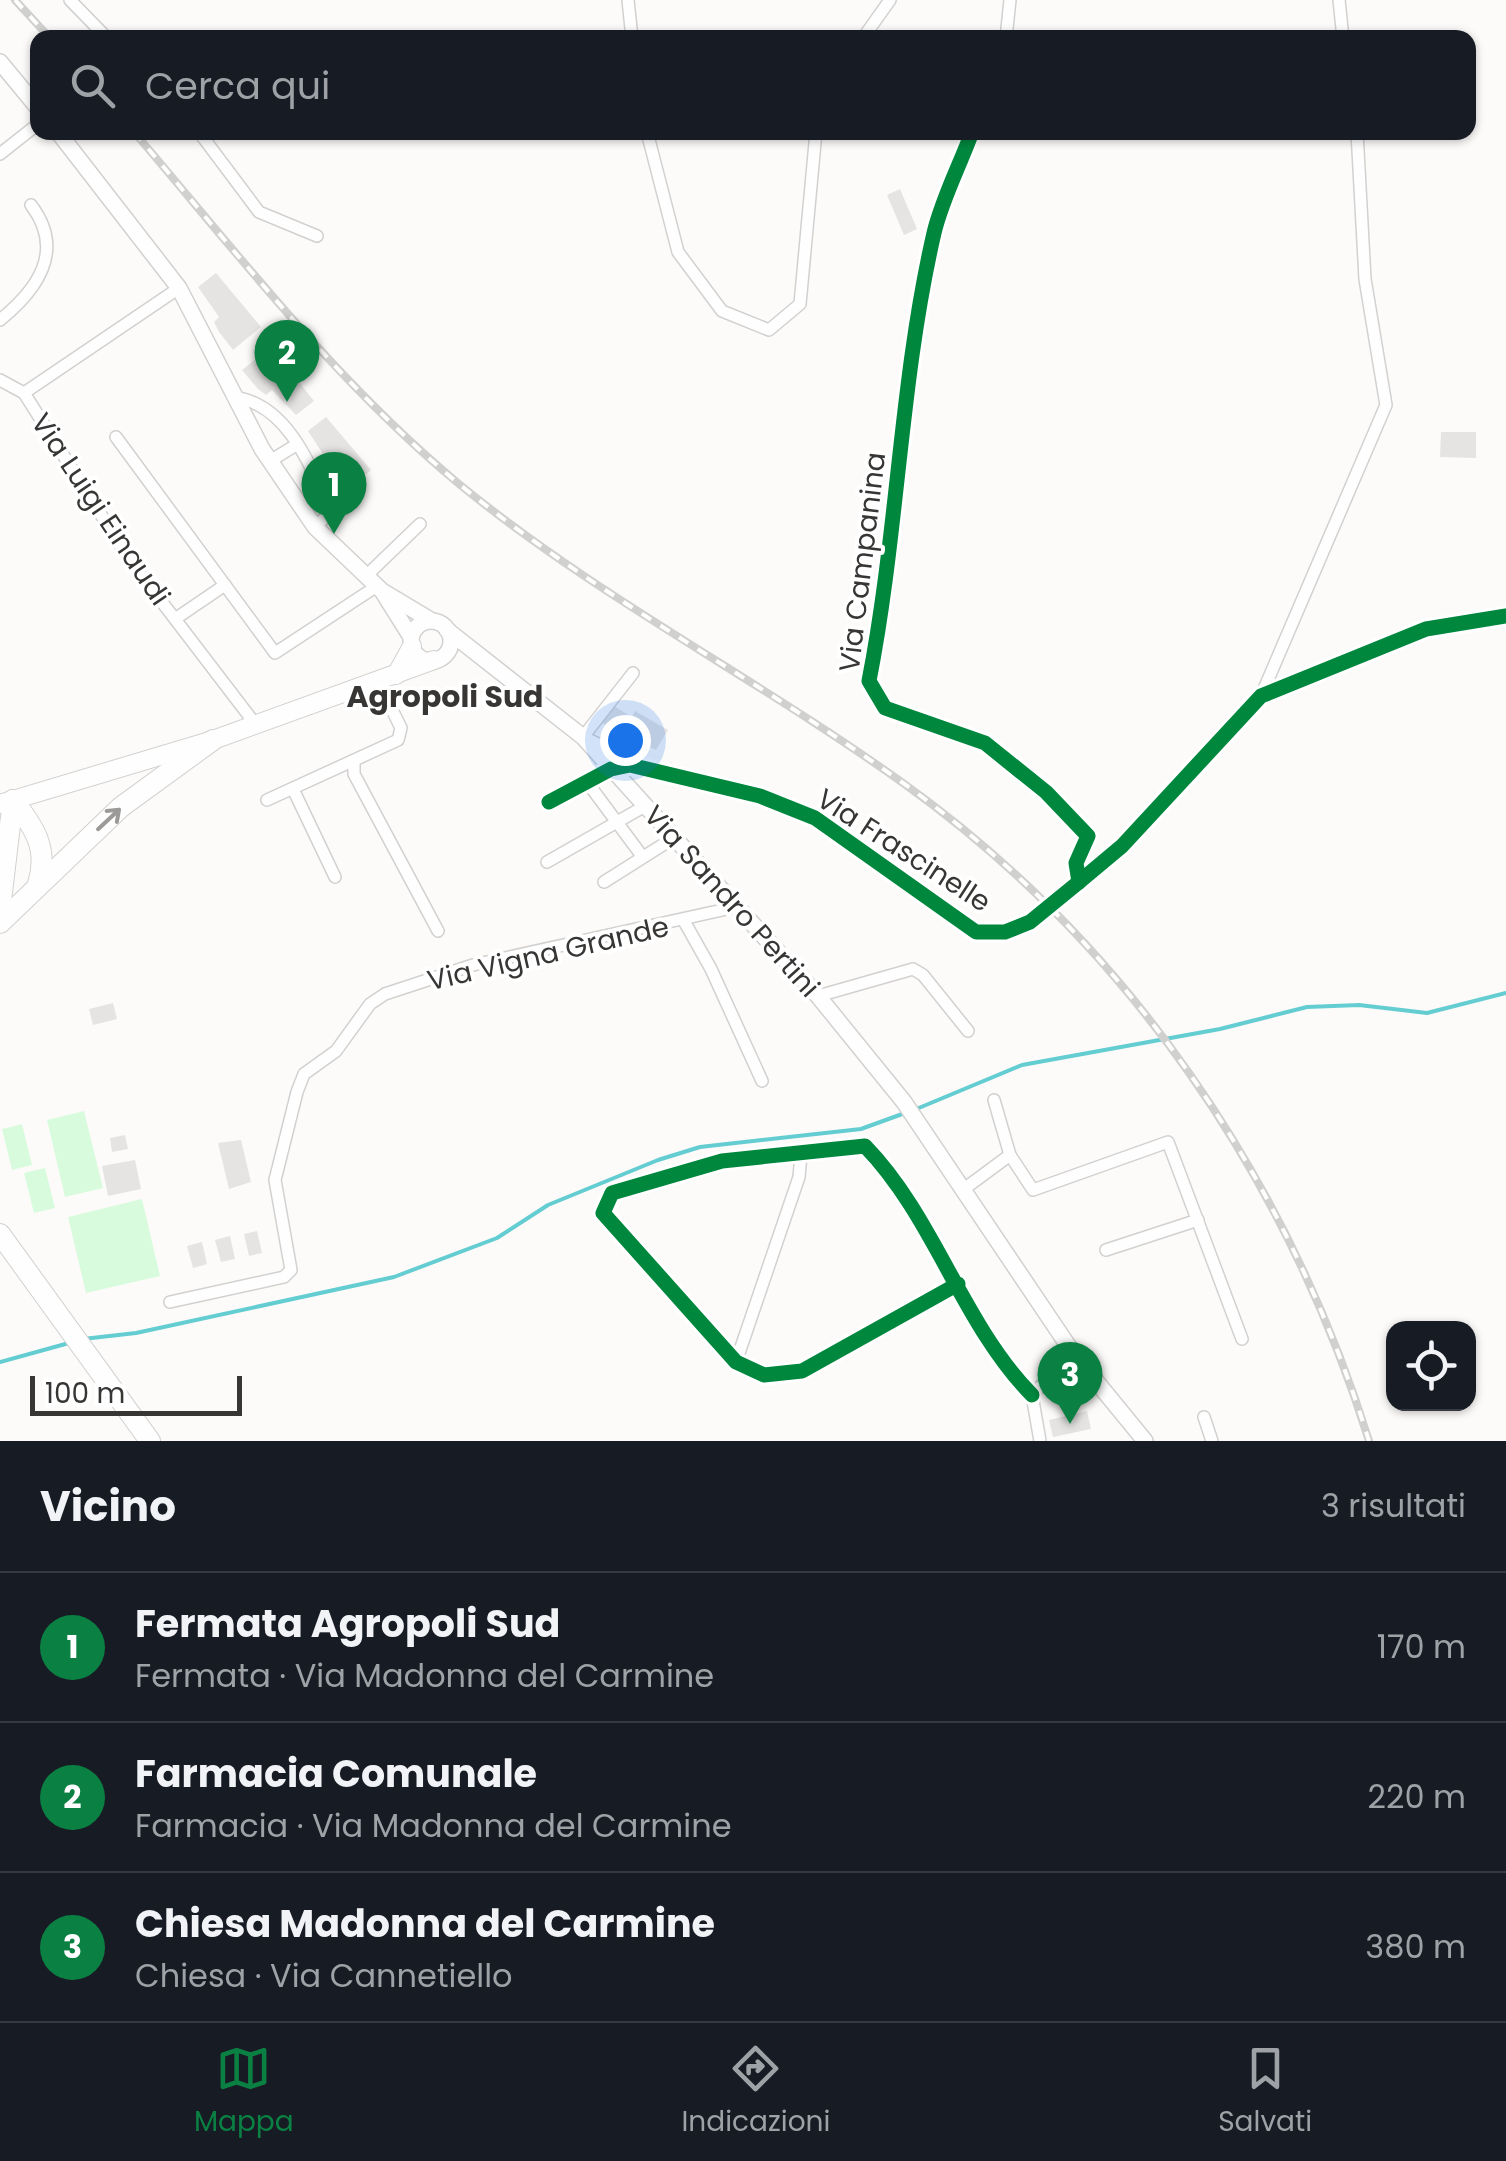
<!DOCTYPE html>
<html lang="it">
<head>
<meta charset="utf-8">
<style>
	:root { --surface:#171b24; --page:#242831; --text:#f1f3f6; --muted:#9ea1a6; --line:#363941; --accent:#0b8043 }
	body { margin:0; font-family:Poppins,sans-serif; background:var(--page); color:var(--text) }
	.controls { position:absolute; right:30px; bottom:30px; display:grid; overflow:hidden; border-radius:20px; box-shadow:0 2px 8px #0004 }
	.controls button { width:90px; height:90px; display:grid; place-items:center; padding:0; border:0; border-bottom:2px solid var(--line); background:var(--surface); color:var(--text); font:50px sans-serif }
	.scale { position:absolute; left:30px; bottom:25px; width:212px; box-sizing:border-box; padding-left:10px; border:5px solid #373634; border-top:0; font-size:28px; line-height:35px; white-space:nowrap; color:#373634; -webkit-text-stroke:8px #fff; paint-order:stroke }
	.you { position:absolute; left:625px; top:740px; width:35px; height:35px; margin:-25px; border:8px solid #fff; border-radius:50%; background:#1a73e8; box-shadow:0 0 0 15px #1a73e833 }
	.badge { display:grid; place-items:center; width:65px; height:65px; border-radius:50%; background:var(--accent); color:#fff; font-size:32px; font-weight:700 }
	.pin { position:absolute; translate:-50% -82px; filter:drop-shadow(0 2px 5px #0008) }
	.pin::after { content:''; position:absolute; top:52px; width:35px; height:30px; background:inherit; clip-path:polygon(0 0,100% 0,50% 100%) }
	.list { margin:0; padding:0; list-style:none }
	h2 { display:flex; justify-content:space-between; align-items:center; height:130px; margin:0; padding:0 40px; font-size:42px }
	h2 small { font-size:32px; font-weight:400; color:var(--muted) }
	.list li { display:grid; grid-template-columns:65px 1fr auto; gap:30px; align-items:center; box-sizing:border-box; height:150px; padding:0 40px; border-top:2px solid var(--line) }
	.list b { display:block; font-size:38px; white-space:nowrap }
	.list p { margin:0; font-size:32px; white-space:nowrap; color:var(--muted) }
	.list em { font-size:32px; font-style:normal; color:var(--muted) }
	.icon { flex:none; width:55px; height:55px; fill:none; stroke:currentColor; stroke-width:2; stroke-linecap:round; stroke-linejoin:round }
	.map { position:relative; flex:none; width:1506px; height:1441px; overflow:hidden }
	.search { position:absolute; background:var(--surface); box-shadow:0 2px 8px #0004; left:30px; right:30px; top:30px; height:110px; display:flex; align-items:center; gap:25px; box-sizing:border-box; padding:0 35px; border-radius:20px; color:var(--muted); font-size:38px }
	.sheet { height:580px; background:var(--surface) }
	nav { display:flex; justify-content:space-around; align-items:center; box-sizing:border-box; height:140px; border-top:2px solid var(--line); background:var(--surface); font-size:28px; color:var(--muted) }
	nav a { display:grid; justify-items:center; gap:5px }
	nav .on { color:var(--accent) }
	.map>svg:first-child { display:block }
	.green { fill:#d9fbdd }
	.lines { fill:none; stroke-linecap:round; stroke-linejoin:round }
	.stream { stroke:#64cdd2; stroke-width:4 }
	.building { fill:#e5e4e3 }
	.minor-casing { stroke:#d2d1d0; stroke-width:14 }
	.tertiary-casing { stroke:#d2d1d0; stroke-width:18 }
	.secondary-casing { stroke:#d2d1d0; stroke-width:20 }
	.trunk-casing { stroke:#d2d1d0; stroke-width:22 }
	.minor { stroke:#fffefe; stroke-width:11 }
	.tertiary { stroke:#fffefe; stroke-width:15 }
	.secondary { stroke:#fffefe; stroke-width:18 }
	.trunk { stroke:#fffefe; stroke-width:20 }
	.rail-casing { stroke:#d0d0cf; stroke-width:8 }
	.rail { stroke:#fff; stroke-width:4; stroke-dasharray:11; stroke-linecap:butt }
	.cycleway-casing { stroke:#fff; stroke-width:21 }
	.cycleway { stroke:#00873e; stroke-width:15 }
	.oneway { stroke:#9b9a99 }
	.labels { text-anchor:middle; stroke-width:8; stroke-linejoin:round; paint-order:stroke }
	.street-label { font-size:28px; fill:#373634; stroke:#fff }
	.neighbourhood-label { font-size:30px; font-weight:bold; fill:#373634; stroke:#fff }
</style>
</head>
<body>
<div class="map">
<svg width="1506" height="1441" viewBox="0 0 1506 1441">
	<rect width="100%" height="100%" fill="#fcfbf9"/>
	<g class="green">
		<polygon points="84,1111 103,1188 65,1197 47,1120"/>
		<polygon points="22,1124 32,1165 12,1170 2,1129"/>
		<polygon points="45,1168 55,1208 34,1213 24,1173"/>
		<polygon points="142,1199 160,1276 86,1293 68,1217"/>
	</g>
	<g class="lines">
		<g class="stream">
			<polyline points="914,1110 1022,1065 1220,1029 1307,1007 1359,1005 1427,1013 1506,993"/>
			<polyline points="83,1339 136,1333 394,1277 497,1238 548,1205 658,1160 700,1147 861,1129 905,1113"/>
			<polyline points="0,1362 69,1343"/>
		</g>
	</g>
	<g class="building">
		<polygon points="900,189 917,229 904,235 887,195"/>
		<polygon points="216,273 261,327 233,350 219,332 214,322 219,317 198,287"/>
		<polygon points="271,347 314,401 296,415 272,390 266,395 258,389 242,370"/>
		<polygon points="326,417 371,470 343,493 327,474 323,464 327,460 308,431"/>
		<polygon points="1441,432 1476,432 1476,458 1440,457"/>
		<polygon points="612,705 632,717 635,711 668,730 656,750 602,723"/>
		<polygon points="113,1003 117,1019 93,1025 89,1009"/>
		<polygon points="125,1135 128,1149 112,1152 110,1138"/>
		<polygon points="241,1140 251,1182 229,1189 218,1143"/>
		<polygon points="135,1160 141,1189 108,1196 102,1166"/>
		<polygon points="257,1231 262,1253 249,1256 244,1234"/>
		<polygon points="230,1236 235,1259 221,1262 215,1240"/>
		<polygon points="202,1242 207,1264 193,1268 187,1246"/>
		<polygon points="1087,1411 1091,1429 1053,1437 1049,1420"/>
	</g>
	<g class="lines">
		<g class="minor-casing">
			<g id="minor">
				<polyline points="70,0 107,38"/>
				<polyline points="628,0 632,38"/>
				<polyline points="1339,0 1343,38"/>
				<polyline points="863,38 890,0"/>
				<polyline points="1006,38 1010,0"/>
				<polyline points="199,132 259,212 317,236"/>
				<polyline points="647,132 678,252 722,311 769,330 800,304 816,132"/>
				<path d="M972,132C960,165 942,199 934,233C900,380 898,533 869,681L885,708L985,743L1046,792L1088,836L1076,863L1079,882"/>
				<polyline points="0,154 38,124"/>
				<polyline points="179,288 24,393 129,559 256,725"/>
				<path d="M0,320C37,290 66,251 31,205"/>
				<polyline points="0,380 24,393"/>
				<path d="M233,397C284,403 308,459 327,503V516L315,527"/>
				<polyline points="116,437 275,653 377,586"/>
				<polyline points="270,461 296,445"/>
				<polyline points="366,576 420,524"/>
				<polyline points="175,619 225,585"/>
				<polyline points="633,673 583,737 638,762"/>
				<polyline points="1261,696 1386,405 1365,279 1357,132"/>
				<polyline points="354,761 354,774 438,931"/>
				<polyline points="587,782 642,856"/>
				<polyline points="293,789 335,877"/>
				<polyline points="267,800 398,740 401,728 378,681"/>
				<polyline points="549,802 611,769 630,765 760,796 815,818 976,932 1005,932 1030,922 1079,882 1122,846 1261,696 1426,629 1506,616"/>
				<polyline points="547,862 645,806"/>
				<polyline points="604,882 672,839"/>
				<polyline points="684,921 711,969 762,1081"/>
				<polyline points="818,996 913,969 923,975 968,1031"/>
				<polyline points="1010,1155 1033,1190 1168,1142 1242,1339"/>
				<polyline points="964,1189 1010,1155 994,1100"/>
				<polyline points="1106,1250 1198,1220"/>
				<path d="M958,1284L802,1371L764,1375L736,1362L603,1213L612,1193L722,1161L865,1146C935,1218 962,1324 1032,1395"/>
				<polyline points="170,1302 284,1277 291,1270 275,1180 297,1092 304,1074 336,1051 370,1004 385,994 473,965 736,907"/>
				<polyline points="736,1362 799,1177 801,1155"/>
				<polyline points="1204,1417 1212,1441"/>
				<polyline points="1040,1441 1032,1395 1073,1353"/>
			</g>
		</g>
		<g class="tertiary-casing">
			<g id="tertiary">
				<polyline points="0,62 38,108"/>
				<polyline points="58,132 179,288 262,449 315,527 382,591 432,621"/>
				<polyline points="384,594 411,637"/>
				<circle cx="431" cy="641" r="20"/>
				<polyline points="447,630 583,737 818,996 904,1102 1073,1353 1145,1441"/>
			</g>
		</g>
		<g class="secondary-casing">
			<g id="secondary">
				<polyline points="396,675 412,646"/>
				<polyline points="0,804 213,740 434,660"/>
			</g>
		</g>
		<g class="trunk-casing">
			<g id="trunk">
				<path d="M13,800C34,827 49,848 38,884"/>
				<polyline points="0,909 13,800"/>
				<polyline points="0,923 121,807 213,740"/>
				<polyline points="0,1234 150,1441"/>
			</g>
		</g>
		<use href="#minor" class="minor"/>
		<use href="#tertiary" class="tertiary"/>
		<use href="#secondary" class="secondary"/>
		<use href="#trunk" class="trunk"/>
		<g class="rail-casing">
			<g id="rail">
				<polyline points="15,0 50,38"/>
				<path d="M134,132C238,254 335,381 459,484C597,597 758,679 903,783C1128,944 1287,1178 1369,1441"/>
			</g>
		</g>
		<use href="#rail" class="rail"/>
		<g class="cycleway-casing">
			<g id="cycleway">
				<path d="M972,132C960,165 942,199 934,233C900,380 898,533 869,681L885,708L985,743L1046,792L1088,836L1076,863L1079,882"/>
				<polyline points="549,802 611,769 630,765 760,796 815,818 976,932 1005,932 1030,922 1079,882 1122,846 1261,696 1426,629 1506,616"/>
				<path d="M958,1284L802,1371L764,1375L736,1362L603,1213L612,1193L722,1161L865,1146C935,1218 962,1324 1032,1395"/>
			</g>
		</g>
		<use href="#cycleway" class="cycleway"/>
	</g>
	<defs><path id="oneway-shaft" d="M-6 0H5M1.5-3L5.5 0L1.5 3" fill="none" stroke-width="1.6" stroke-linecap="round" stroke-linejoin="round" transform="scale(2.5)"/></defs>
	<use class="oneway" href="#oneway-shaft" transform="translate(109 819) rotate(-43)"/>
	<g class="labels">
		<g class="street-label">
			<text transform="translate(101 509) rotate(56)" y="10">Via Luigi Einaudi</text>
			<text transform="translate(862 562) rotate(-83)" y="10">Via Campanina</text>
			<text transform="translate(904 850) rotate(33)" y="10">Via Frascinelle</text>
			<text transform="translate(732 901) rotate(48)" y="10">Via Sandro Pertini</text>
			<text transform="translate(548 953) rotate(-13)" y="10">Via Vigna Grande</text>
		</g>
		<g class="neighbourhood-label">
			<text x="445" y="707">Agropoli Sud</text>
		</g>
	</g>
</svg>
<div class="controls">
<button><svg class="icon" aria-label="locate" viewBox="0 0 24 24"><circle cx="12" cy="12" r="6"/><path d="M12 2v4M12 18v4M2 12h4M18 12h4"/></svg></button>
</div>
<div class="scale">100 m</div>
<div class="you"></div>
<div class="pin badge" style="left:334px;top:534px">1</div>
<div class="pin badge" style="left:287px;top:402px">2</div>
<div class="pin badge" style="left:1070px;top:1424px">3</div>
<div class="search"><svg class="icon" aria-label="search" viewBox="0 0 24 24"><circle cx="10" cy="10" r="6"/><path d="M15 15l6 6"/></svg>Cerca qui</div>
</div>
<section class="sheet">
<h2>Vicino<small>3 risultati</small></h2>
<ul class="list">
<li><span class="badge">1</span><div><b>Fermata Agropoli Sud</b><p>Fermata · Via Madonna del Carmine</p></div><em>170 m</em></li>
<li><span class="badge">2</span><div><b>Farmacia Comunale</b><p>Farmacia · Via Madonna del Carmine</p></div><em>220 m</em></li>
<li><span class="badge">3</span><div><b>Chiesa Madonna del Carmine</b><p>Chiesa · Via Cannetiello</p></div><em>380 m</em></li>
</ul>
</section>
<nav>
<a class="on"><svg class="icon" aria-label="map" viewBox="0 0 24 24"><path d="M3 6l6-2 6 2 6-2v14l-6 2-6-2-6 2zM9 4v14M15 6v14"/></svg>Mappa</a>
<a><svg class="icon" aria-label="directions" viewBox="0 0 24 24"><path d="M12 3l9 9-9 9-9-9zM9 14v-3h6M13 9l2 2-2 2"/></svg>Indicazioni</a>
<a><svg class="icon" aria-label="saved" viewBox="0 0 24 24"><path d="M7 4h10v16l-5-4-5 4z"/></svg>Salvati</a>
</nav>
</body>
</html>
